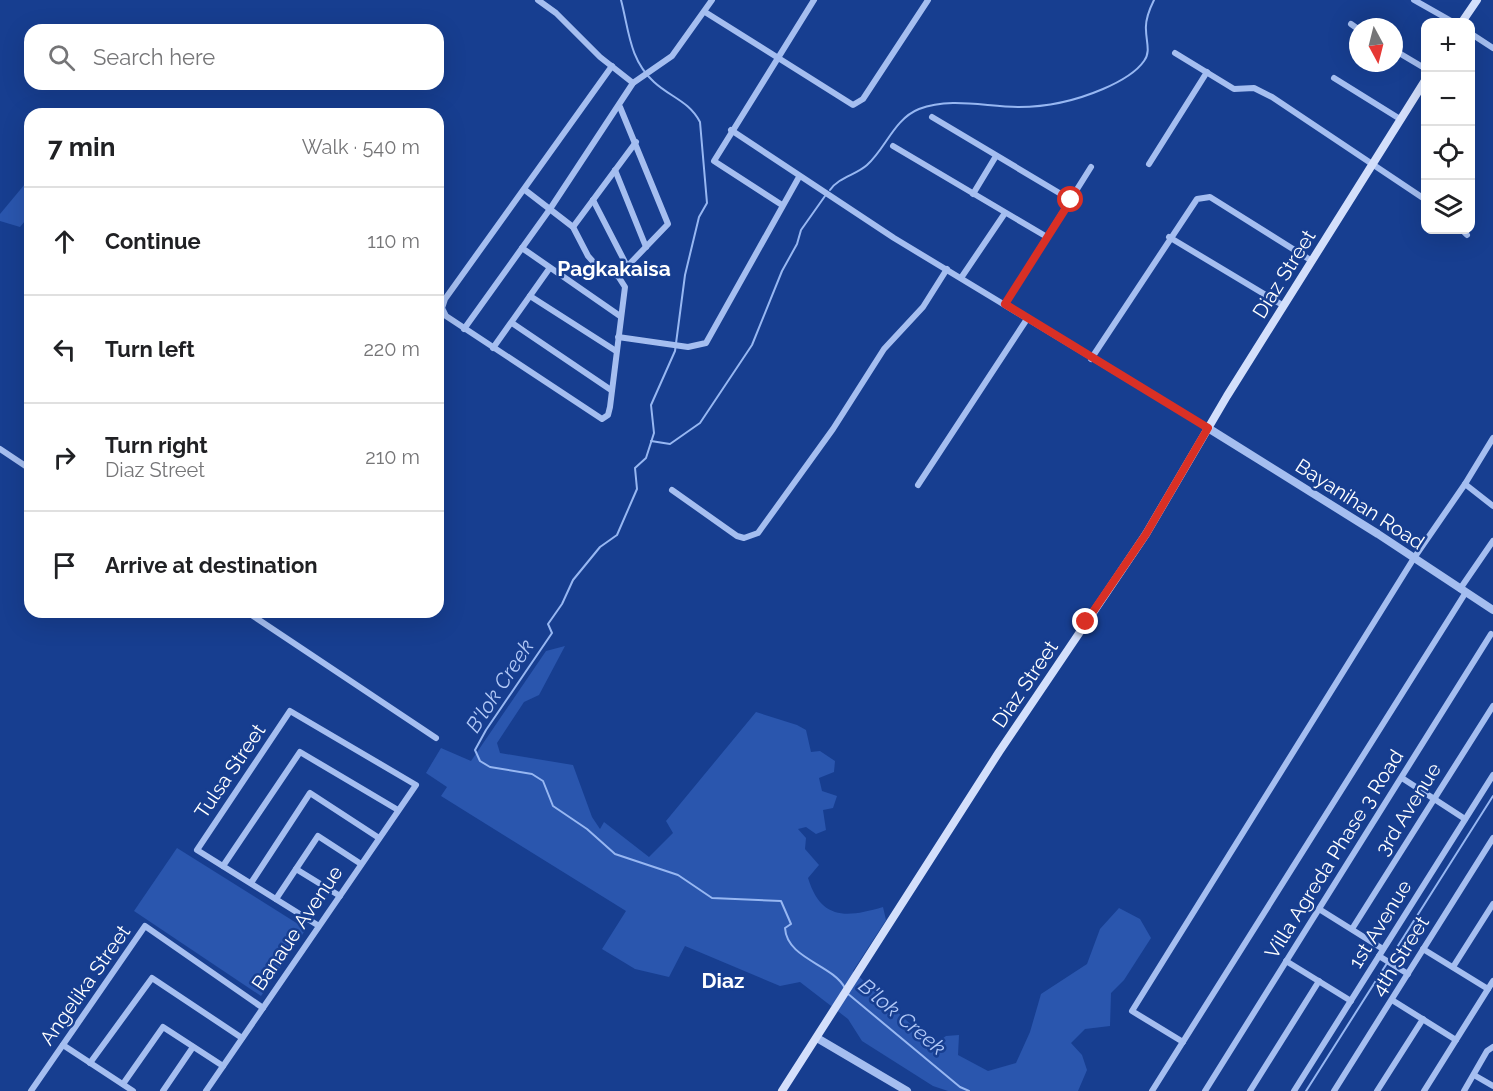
<!DOCTYPE html>
<html lang="en">
<head>
<meta charset="utf-8">
<style>
	:root { --surface:#fff; --page:#f6f6f6; --text:#202124; --muted:#757577; --line:#e0e0e0 }
	body { margin:0; font-family:Raleway,sans-serif; background:var(--page); color:var(--text) }
	.controls { position:absolute; right:18px; top:18px; display:grid; overflow:hidden; border-radius:12px; box-shadow:0 6px 24px #0002 }
	.controls button { width:54px; height:54px; display:grid; place-items:center; padding:0; border:0; border-bottom:2px solid var(--line); background:var(--surface); color:var(--text); font:30px sans-serif }
	.compass { position:absolute; left:1349px; top:18px; width:54px; height:54px; border-radius:50%; background:var(--surface); box-shadow:0 6px 24px #0002; rotate:173deg }
	.stop { position:absolute; width:18px; height:18px; margin:-14px; border:4px solid #d93025; border-radius:50%; background:#fff }
	.stop.end { background:#d93025; border-color:#fff; box-shadow:0 2px 6px #0008 }
	.list { margin:0; padding:0; list-style:none }
	h2 { display:flex; justify-content:space-between; align-items:center; height:78px; margin:0; padding:0 24px; font-size:26px }
	h2 small { font-size:20px; font-weight:400; color:var(--muted) }
	.list li { display:grid; grid-template-columns:39px 1fr auto; gap:18px; align-items:center; box-sizing:border-box; height:108px; padding:0 24px; border-top:2px solid var(--line) }
	.list b { display:block; font-size:22px; white-space:nowrap }
	.list p { margin:0; font-size:20px; white-space:nowrap; color:var(--muted) }
	.list em { font-size:20px; font-style:normal; color:var(--muted) }
	.icon { flex:none; width:33px; height:33px; fill:none; stroke:currentColor; stroke-width:2; stroke-linecap:round; stroke-linejoin:round }
	.map { position:relative; flex:none; width:1493px; height:1091px; overflow:hidden }
	.search { position:absolute; background:var(--surface); box-shadow:0 6px 24px #0002; left:24px; top:24px; width:420px; height:66px; display:flex; align-items:center; gap:15px; box-sizing:border-box; padding:0 21px; border-radius:18px; color:var(--muted); font-size:22px }
	.panel { position:absolute; background:var(--surface); box-shadow:0 6px 24px #0002; left:24px; top:108px; width:420px; height:510px; border-radius:18px }
	.map>svg:first-child { display:block }
	.green { fill:#2a56ae }
	.lines { fill:none; stroke-linecap:round; stroke-linejoin:round }
	.stream { stroke:#97b7f2; stroke-width:2 }
	.minor { stroke:#a5bef0; stroke-width:6 }
	.tertiary { stroke:#a5bef0; stroke-width:8 }
	.secondary { stroke:#d3dffb; stroke-width:8 }
	.route { stroke:#d93025; stroke-width:8 }
	.labels { text-anchor:middle; stroke-width:5; stroke-linejoin:round; paint-order:stroke }
	.street-label { font-size:20px; fill:#fff; stroke:#173e90 }
	.neighbourhood-label { font-size:21px; font-weight:bold; fill:#fff; stroke:#173e90 }
	.water-label { font-size:21px; font-style:italic; fill:#b1c8f7; stroke:#173e90 }
</style>
</head>
<body>
<div class="map">
<svg width="1493" height="1091" viewBox="0 0 1493 1091">
	<rect width="100%" height="100%" fill="#173e90"/>
	<g class="green">
		<polygon points="30,178 30,215 20,227 0,221 0,214"/>
		<path d="M565,646L539,695L524,702L497,743L500,753L573,765L592,817L600,829L604,822L649,857L673,833L666,821L756,712L797,725L806,730L811,752L820,751L835,761L834,772L819,778L822,791L837,796L833,808L823,810L826,830L816,834L806,827L798,829L806,838L805,849L819,865L808,878C821,920 846,918 883,907L886,920L853,971L918,1031L936,1043L946,1036L959,1035L958,1055L988,1071L1016,1063L1030,1032L1041,994L1087,964L1100,929L1119,908L1140,919L1151,938L1124,980L1111,993L1110,1026L1085,1029L1071,1043L1082,1055L1087,1070L1078,1091H948L933,1086L862,1041L848,1019L800,982L780,986L685,946L669,977L635,969L602,949L626,911L441,796L447,787L426,773L441,748L471,761L546,651Z"/>
		<polygon points="177,848 306,929 261,996 134,911"/>
	</g>
	<g class="lines">
		<g class="stream">
			<path d="M621,0C629,30 629,59 654,82C670,97 689,101 700,122L707,203L699,217L685,275L675,351L651,405L654,433L646,458L635,468L637,489L617,535L600,547L573,580L562,604L548,624L552,633L486,730L475,750L480,761L490,767L532,774L543,781L553,806L587,829L615,854L678,875L712,898L781,901L791,924L785,928C787,959 832,964 845,988"/>
			<path d="M830,190C839,177 856,175 867,165C886,148 894,119 919,109C951,97 986,107 1019,107C1049,107 1075,101 1103,89C1117,83 1135,74 1144,61C1151,52 1146,41 1146,30C1145,20 1149,10 1154,0"/>
			<polyline points="651,441 670,444 700,423 752,345 782,271 797,244 801,230 825,196"/>
			<polyline points="847,993 960,1087 969,1091"/>
			<polyline points="1306,1091 1493,796"/>
		</g>
		<g class="minor">
			<polyline points="538,0 556,13 600,57 633,83"/>
			<polyline points="1414,0 1453,22"/>
			<polyline points="705,12 853,105 863,99 928,0"/>
			<polyline points="1351,24 1358,29"/>
			<polyline points="1470,33 1493,48"/>
			<polyline points="1394,50 1426,69"/>
			<polyline points="1175,53 1234,89 1254,88 1272,97 1426,200"/>
			<polyline points="1334,78 1400,119"/>
			<polyline points="932,117 1071,200"/>
			<polyline points="731,130 894,238 1208,428"/>
			<polyline points="893,146 1047,237"/>
			<polyline points="1149,164 1207,72"/>
			<polyline points="615,170 646,247"/>
			<polyline points="525,190 573,227 588,256 596,265 618,276 625,287 610,407 608,415 602,419 446,316 442,308 445,299 612,66"/>
			<polyline points="973,194 996,156"/>
			<polyline points="593,200 627,266"/>
			<polyline points="782,205 714,161 814,0"/>
			<polyline points="573,227 636,142"/>
			<polyline points="1462,230 1467,235"/>
			<polyline points="1169,237 1284,306"/>
			<polyline points="522,248 620,316"/>
			<polyline points="618,276 668,224 620,107"/>
			<polyline points="961,278 1005,213"/>
			<polyline points="530,296 616,351"/>
			<polyline points="1005,304 1091,167"/>
			<polyline points="512,323 611,390"/>
			<polyline points="464,329 550,209 633,83 672,56 712,0"/>
			<polyline points="618,337 688,347 706,343 799,177"/>
			<polyline points="493,348 549,269"/>
			<polyline points="1091,359 1197,199 1210,197 1312,261"/>
			<polyline points="0,449 30,469"/>
			<polyline points="1465,484 1493,438"/>
			<polyline points="918,485 1027,319"/>
			<polyline points="672,490 737,536 744,538 758,533 833,429 884,349 923,307 947,269"/>
			<polyline points="1460,589 1493,541"/>
			<polyline points="247,612 436,738"/>
			<polyline points="1402,778 1465,819"/>
			<polyline points="223,866 300,752 398,810"/>
			<polyline points="296,869 340,896"/>
			<polyline points="251,883 310,793 379,838"/>
			<polyline points="276,899 318,836 361,864"/>
			<polyline points="1319,909 1383,949"/>
			<polyline points="1352,929 1493,706"/>
			<polyline points="1423,949 1488,989"/>
			<polyline points="1379,956 1408,974"/>
			<polyline points="1286,961 1351,1001"/>
			<polyline points="1453,967 1493,904"/>
			<polyline points="1392,1000 1456,1040"/>
			<polyline points="1183,1042 1132,1011 1414,558 1465,484 1493,506"/>
			<polyline points="63,1045 133,1091"/>
			<polyline points="90,1063 152,978 242,1038"/>
			<polyline points="1474,1075 1493,1086"/>
			<polyline points="123,1084 163,1027 223,1066"/>
			<polyline points="31,1091 145,926 263,1008"/>
			<polyline points="163,1091 193,1047"/>
			<polyline points="206,1091 416,785 290,711 197,850 319,926"/>
			<polyline points="1152,1091 1466,592"/>
			<polyline points="1205,1091 1491,634"/>
			<polyline points="1250,1091 1319,981"/>
			<polyline points="1294,1091 1493,775"/>
			<polyline points="1334,1091 1493,838"/>
			<polyline points="1377,1091 1423,1019"/>
			<polyline points="1424,1091 1493,981"/>
			<polyline points="1464,1091 1487,1051 1493,1047"/>
		</g>
		<g class="tertiary">
			<polyline points="1208,428 1378,534 1493,610"/>
			<polyline points="817,1038 907,1091"/>
		</g>
		<g class="secondary">
			<polyline points="1462,22 1477,0"/>
			<polyline points="782,1091 999,752 1146,534 1227,396 1426,79"/>
		</g>
	</g>
	<g class="lines">
		<polyline class="route" points="1071,200 1005,304 1208,428 1146,534 1086,622"/>
	</g>
	<g class="labels">
		<g class="street-label">
			<text transform="translate(1284 274) rotate(-58)" y="7">Diaz Street</text>
			<text transform="translate(1360 504) rotate(33)" y="7">Bayanihan Road</text>
			<text transform="translate(1025 684) rotate(-56)" y="7">Diaz Street</text>
			<text transform="translate(230 771) rotate(-56)" y="7">Tulsa Street</text>
			<text transform="translate(1408 809) rotate(-58)" y="7">3rd Avenue</text>
			<text transform="translate(1334 854) rotate(-58)" y="7">Villa Agreda Phase 3 Road</text>
			<text transform="translate(1380 924) rotate(-58)" y="7">1st Avenue</text>
			<text transform="translate(297 928) rotate(-56)" y="7">Banaue Avenue</text>
			<text transform="translate(1400 956) rotate(-58)" y="7">4th Street</text>
			<text transform="translate(85 985) rotate(-55)" y="7">Angelika Street</text>
		</g>
		<g class="neighbourhood-label">
			<text x="614" y="276">Pagkakaisa</text>
			<text x="723" y="988">Diaz</text>
		</g>
		<g class="water-label">
			<text transform="translate(500 686) rotate(-57)" y="7">B'lok Creek</text>
			<text transform="translate(902 1017) rotate(40)" y="7">B'lok Creek</text>
		</g>
	</g>
</svg>
<div class="controls">
<button>+</button>
<button>−</button>
<button><svg class="icon" aria-label="locate" viewBox="0 0 24 24"><circle cx="12" cy="12" r="6"/><path d="M12 2v4M12 18v4M2 12h4M18 12h4"/></svg></button>
<button><svg class="icon" aria-label="layers" viewBox="0 0 24 24"><path d="M12 4l9 5-9 5-9-5zM3 14l9 5 9-5"/></svg></button>
</div>
<svg class="compass" viewBox="-18 -18 36 36"><path d="M0-13l5 13h-10z" fill="#e53935"/><path d="M0 13l5-13h-10z" fill="#757577"/></svg>
<div class="stop" style="left:1071px;top:200px"></div>
<div class="stop end" style="left:1086px;top:622px"></div>
<div class="search"><svg class="icon" aria-label="search" viewBox="0 0 24 24"><circle cx="10" cy="10" r="6"/><path d="M15 15l6 6"/></svg>Search here</div>
<section class="panel">
<h2>7 min<small>Walk · 540 m</small></h2>
<ul class="list">
<li><svg class="icon" aria-label="ahead" viewBox="0 0 24 24"><path d="M12 20V5M6 11l6-6 6 6"/></svg><div><b>Continue</b></div><em>110 m</em></li>
<li><svg class="icon" aria-label="left" viewBox="0 0 24 24"><path d="M17 20v-9H6M10 6l-5 5 5 5"/></svg><div><b>Turn left</b></div><em>220 m</em></li>
<li><svg class="icon" aria-label="right" viewBox="0 0 24 24"><path d="M7 20v-9h11M14 6l5 5-5 5"/></svg><div><b>Turn right</b><p>Diaz Street</p></div><em>210 m</em></li>
<li><svg class="icon" aria-label="arrive" viewBox="0 0 24 24"><path d="M6 21V4h12l-3 4 3 4H6"/></svg><div><b>Arrive at destination</b></div></li>
</ul>
</section>
</div>
</body>
</html>
